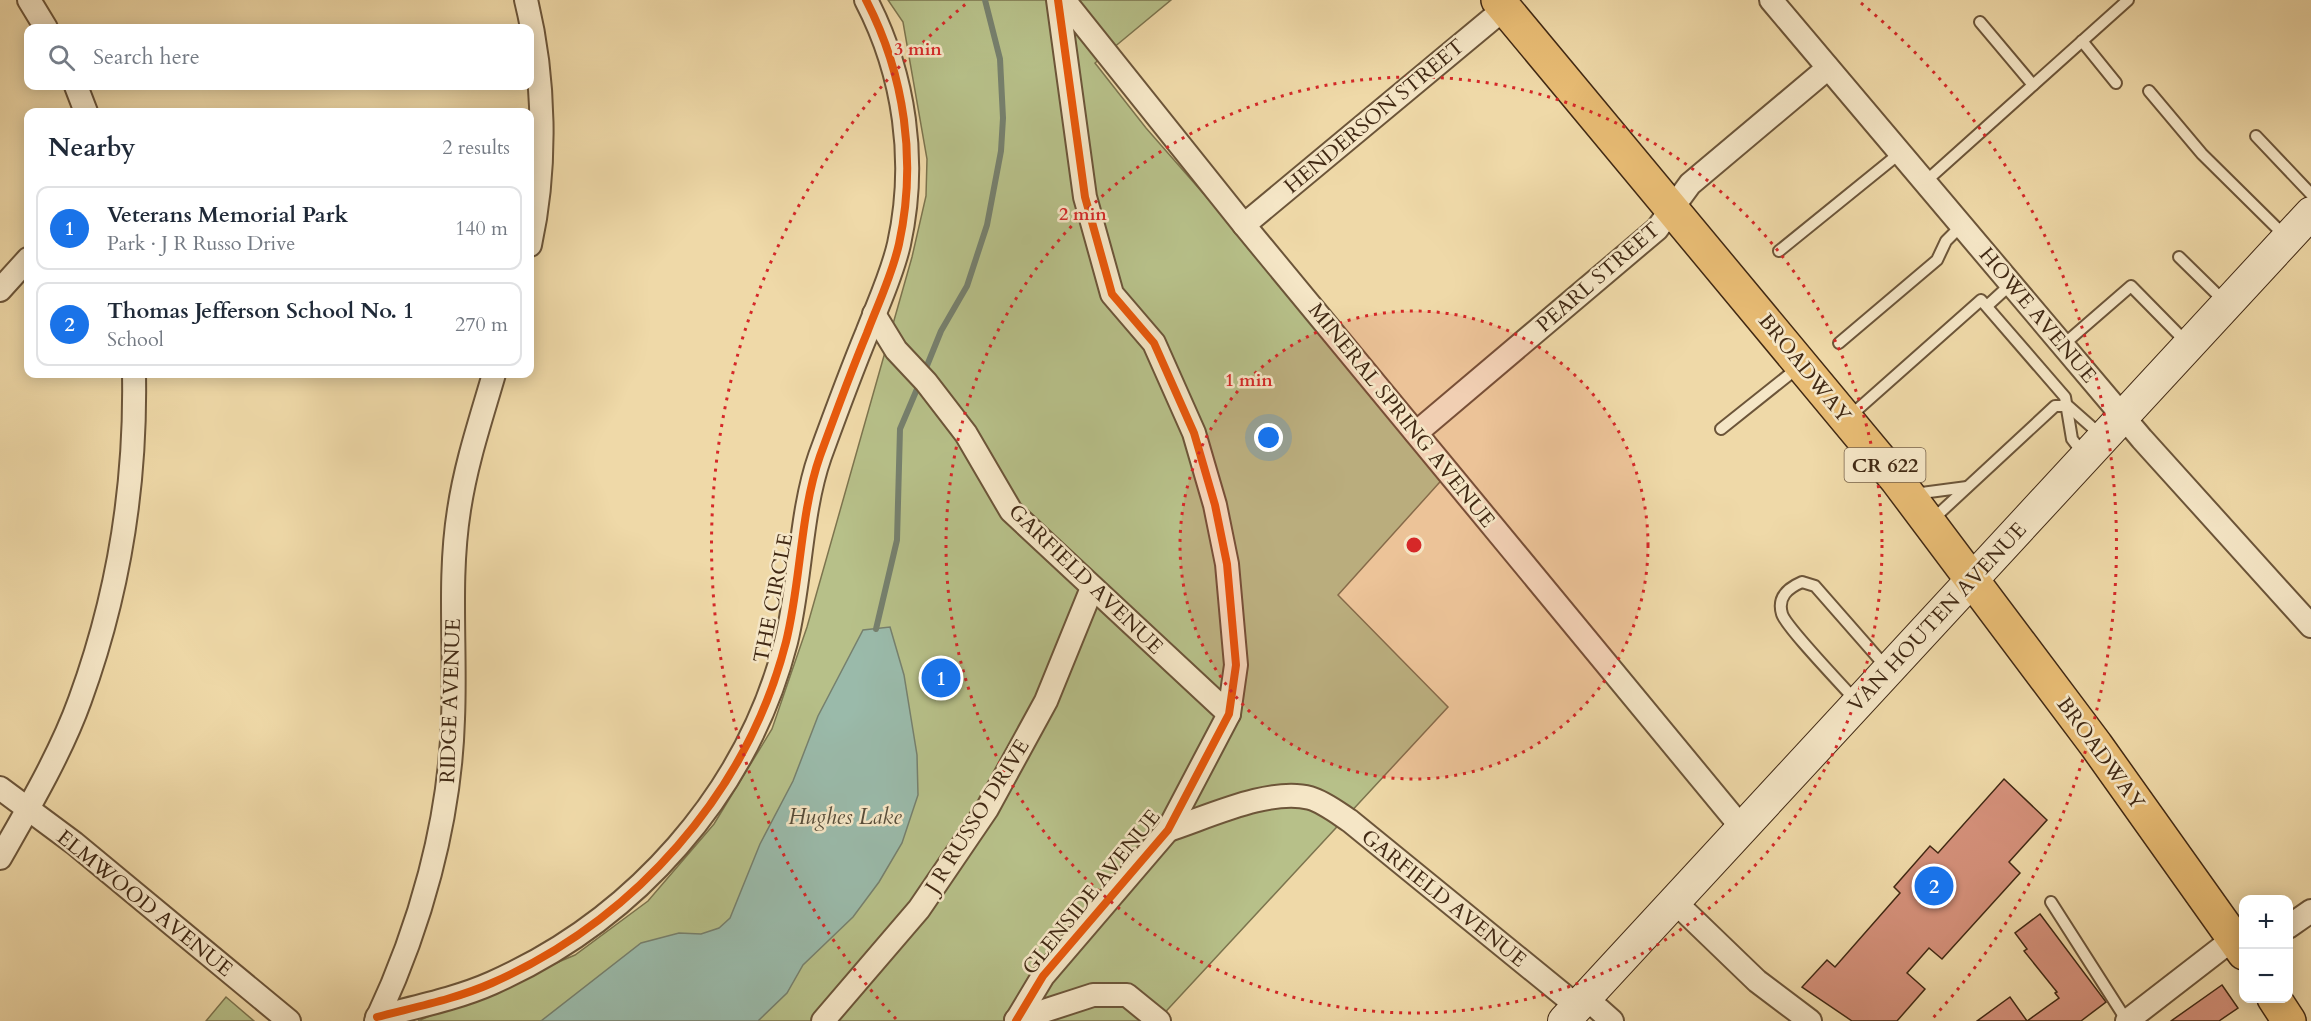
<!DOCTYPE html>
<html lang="en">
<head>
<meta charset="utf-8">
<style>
	:root { --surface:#fff; --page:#f6f6f7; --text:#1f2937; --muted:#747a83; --line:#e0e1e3; --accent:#1a73e8 }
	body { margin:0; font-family:Cardo,serif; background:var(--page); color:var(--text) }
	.controls { position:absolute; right:18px; bottom:18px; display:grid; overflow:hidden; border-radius:12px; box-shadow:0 3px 15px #0003 }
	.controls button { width:54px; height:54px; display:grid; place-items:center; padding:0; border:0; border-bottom:2px solid var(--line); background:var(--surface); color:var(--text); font:30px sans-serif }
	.you { position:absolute; left:1269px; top:438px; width:21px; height:21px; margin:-15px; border:4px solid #fff; border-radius:50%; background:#1a73e8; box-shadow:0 0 0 9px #1a73e833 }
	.badge { display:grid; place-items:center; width:39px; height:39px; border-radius:50%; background:var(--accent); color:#fff; font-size:20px; font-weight:700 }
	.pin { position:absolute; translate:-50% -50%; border:3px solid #fff; box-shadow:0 2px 6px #0006 }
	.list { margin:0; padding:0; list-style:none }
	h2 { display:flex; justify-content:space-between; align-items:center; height:78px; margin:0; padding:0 24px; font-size:26px }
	h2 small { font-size:20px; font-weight:400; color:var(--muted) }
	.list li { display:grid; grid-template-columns:39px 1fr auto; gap:18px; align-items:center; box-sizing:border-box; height:84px; margin:0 12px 12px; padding:0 12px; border:2px solid var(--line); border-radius:12px }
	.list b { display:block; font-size:22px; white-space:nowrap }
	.list p { margin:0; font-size:20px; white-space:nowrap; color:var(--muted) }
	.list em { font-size:20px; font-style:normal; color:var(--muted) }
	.icon { flex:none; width:33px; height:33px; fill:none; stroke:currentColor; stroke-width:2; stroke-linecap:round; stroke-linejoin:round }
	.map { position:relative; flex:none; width:2311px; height:1021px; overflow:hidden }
	.search { position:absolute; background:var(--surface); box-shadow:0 3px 15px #0003; left:24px; top:24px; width:510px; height:66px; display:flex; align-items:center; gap:15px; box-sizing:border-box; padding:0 21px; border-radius:12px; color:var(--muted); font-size:22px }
	.panel { position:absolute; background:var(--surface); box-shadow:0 3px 15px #0003; left:24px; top:108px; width:510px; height:270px; border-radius:12px }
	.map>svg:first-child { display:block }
	.green { fill:#b7c089; stroke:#7c744e; stroke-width:1.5 }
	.water { fill:#9abaaa; stroke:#76806e; stroke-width:1.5 }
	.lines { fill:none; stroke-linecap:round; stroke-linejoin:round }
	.stream { stroke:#76806e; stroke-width:6 }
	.building { fill:#d5917b; stroke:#412914; stroke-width:1.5 }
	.service-casing { stroke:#6c5539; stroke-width:14 }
	.minor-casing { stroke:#6c5539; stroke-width:26 }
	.secondary-casing { stroke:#412914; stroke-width:34 }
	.primary-casing { stroke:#412914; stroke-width:36 }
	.service { stroke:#f5e6c6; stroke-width:10 }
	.minor { stroke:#f5e6c6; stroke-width:22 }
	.secondary { stroke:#f5e6c6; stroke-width:32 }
	.primary { stroke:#e8bc74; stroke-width:33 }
	.cycleway-casing { stroke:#f5e6c6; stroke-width:11 }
	.cycleway { stroke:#e8590c; stroke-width:8 }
	.ring { fill:none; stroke:#d62828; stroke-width:3; stroke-dasharray:3 6 }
	.labels { text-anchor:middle; stroke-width:5; stroke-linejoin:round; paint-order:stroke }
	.shield { fill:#f5e6c6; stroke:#776249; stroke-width:1.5 }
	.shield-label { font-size:20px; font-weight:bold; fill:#412914 }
	.street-label { font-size:21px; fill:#412914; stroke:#f5e6c6 }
	.water-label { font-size:22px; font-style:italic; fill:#574d3a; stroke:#f5e6c6 }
	.centre { fill:#d62828; stroke:#f5e6c6; stroke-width:3 }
	.ring-label { font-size:18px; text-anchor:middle; font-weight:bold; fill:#d62828; stroke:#f5e6c6; stroke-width:5; stroke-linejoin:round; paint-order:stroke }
</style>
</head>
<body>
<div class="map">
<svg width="2311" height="1021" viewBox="0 0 2311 1021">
	<rect width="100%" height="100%" fill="#efd9a8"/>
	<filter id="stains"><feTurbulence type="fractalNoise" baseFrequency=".00333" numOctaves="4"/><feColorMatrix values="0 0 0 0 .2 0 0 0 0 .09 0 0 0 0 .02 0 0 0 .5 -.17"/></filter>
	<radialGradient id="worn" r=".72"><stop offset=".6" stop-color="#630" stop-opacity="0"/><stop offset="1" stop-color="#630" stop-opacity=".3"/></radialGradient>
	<g class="green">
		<polygon points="888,0 1171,0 1095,63 1146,128 1448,473 1338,595 1448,707 1157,1021 418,1021 575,955 648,901 714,824 772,729 807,627 912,257 926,196 927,159 903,22"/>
		<polygon points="226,997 254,1021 206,1021"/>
	</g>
	<polygon class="water" points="890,627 904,675 917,755 918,795 902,843 879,882 853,917 803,965 787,993 758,1021 541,1021 641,943 679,933 701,934 719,928 730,918 760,844 793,781 818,716 863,630"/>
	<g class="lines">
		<g class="stream">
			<polyline points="924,373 941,331 967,286 987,225 1001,151 1003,118 1000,59 985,0"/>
			<polyline points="876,629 897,540 900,429 920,382"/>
		</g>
	</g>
	<g class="building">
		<polygon points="2004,779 2047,820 2009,862 2020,873 1942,959 1929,948 1907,973 1925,989 1897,1021 1852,1021 1802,987 1827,960 1835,967 1900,893 1894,887 1930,846 1938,853"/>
		<polygon points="2040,914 2106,1002 2081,1021 1977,1021 2010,997 2027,1021 2059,998 2055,993 2057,992 2024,951 2027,949 2015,933"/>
		<polygon points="2222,985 2238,1008 2219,1021 2171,1021"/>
	</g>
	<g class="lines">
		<g class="service-casing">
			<g id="service">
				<polyline points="1980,22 2033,85"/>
				<polyline points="2082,41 2116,83"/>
				<polyline points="2149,91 2202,154 2285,236"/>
				<polyline points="2256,136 2311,194"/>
				<polyline points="1925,182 2128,0"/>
				<polyline points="1779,251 1900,153"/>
				<polyline points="2179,257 2226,303"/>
				<polyline points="1987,306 2011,284"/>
				<polyline points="1839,343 1937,260 1946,241 1962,225"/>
				<polyline points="2063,345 2131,286 2188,344"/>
				<polyline points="1849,417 1981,300 2065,397 2072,439 2085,456"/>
				<polyline points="1721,429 1800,366"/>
				<polyline points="1914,494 1967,487"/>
				<polyline points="1932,520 2055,406 2068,406 2102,436"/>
				<path d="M1856,701C1843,686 1786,627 1782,614C1777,597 1788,588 1802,582L1815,586L1886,667"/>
				<polyline points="2051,902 2127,1021"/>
			</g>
		</g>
		<g class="minor-casing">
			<g id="minor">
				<polyline points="29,0 46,28"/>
				<path d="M526,0C545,77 547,167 530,245"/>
				<polyline points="1064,0 1244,225 1742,828"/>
				<polyline points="1771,0 2142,439 2311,626"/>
				<polyline points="76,86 86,112"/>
				<polyline points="1244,225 1505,8"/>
				<polyline points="0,290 28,259"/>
				<polyline points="874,314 896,350 926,382 966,434 1011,511 1229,714"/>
				<polyline points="1416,433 1657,229 1690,184 1828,68"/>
				<polyline points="0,788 74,843 289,1021"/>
				<path d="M1168,830C1206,818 1270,787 1310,798C1324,802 1338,813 1350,821L1577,1006"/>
				<path d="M0,858C28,809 61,753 80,700C118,596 136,484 134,374"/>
				<polyline points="1674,901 1757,981 1810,1021"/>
				<polyline points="2288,927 2311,911"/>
				<polyline points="1585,997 1612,1021"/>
				<path d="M377,1017C415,1007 456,999 492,983C634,920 747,794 786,642C801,582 800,513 820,456C835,415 850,374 867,333C878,304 892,275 899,244C917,162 905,75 866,0"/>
				<polyline points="1016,1020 1093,995 1127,995 1159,1021"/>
				<path d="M376,1021C420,928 450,822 453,719C456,650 448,579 459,510C466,463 481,419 494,374"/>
				<polyline points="823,1021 919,909 987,809 1046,701 1092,588"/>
				<polyline points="1016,1021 1043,976 1168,830 1229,714 1236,665 1227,564 1215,505 1194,433 1154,343 1112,294 1085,197 1058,0"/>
				<polyline points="2127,1021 2233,939"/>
			</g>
		</g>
		<g class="secondary-casing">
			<polyline id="secondary" points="1564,1021 2311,213"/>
		</g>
		<g class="primary-casing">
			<g id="primary">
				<polyline points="1498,0 1897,480 2096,745 2244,953"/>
				<polyline points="2274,998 2289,1021"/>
			</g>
		</g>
		<use href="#service" class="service"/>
		<use href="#minor" class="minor"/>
		<use href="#secondary" class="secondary"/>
		<use href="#primary" class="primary"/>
		<g class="cycleway-casing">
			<g id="cycleway">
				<path d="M377,1017C415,1007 456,999 492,983C634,920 747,794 786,642C801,582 800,513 820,456C835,415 850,374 867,333C878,304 892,275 899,244C917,162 905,75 866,0"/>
				<polyline points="1016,1021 1043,976 1168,830 1229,714 1236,665 1227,564 1215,505 1194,433 1154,343 1112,294 1085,197 1058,0"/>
			</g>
		</g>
		<use href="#cycleway" class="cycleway"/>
	</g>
	<circle cx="1414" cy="545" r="234" fill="#d62828" fill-opacity=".12"/>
	<g class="ring">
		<circle cx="1414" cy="545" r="234"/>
		<circle cx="1414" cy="545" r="468"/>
		<path d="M896 1019A702 702 0 0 1 967 3M1861 3A702 702 0 0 1 1932 1019"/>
	</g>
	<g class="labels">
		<rect class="shield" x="1844.5" y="448" width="81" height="34" rx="4.5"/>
		<g class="shield-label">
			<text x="1885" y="472">CR 622</text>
		</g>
		<g class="street-label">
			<text transform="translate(1374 116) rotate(-40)" y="7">HENDERSON STREET</text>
			<text transform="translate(1598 277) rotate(-41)" y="7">PEARL STREET</text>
			<text transform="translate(2038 315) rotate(50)" y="7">HOWE AVENUE</text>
			<text transform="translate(1805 368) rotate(51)" y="7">BROADWAY</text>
			<text transform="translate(1402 415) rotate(51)" y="7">MINERAL SPRING AVENUE</text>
			<text transform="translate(1086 579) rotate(44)" y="7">GARFIELD AVENUE</text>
			<text transform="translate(773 598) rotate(-79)" y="7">THE CIRCLE</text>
			<text transform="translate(1937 617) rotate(-47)" y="7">VAN HOUTEN AVENUE</text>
			<text transform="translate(450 701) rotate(-88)" y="7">RIDGE AVENUE</text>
			<text transform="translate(2101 753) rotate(54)" y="7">BROADWAY</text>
			<text transform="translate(977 816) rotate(-58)" y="7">J R RUSSO DRIVE</text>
			<text transform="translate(1091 892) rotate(-51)" y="7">GLENSIDE AVENUE</text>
			<text transform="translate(1444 898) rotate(39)" y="7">GARFIELD AVENUE</text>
			<text transform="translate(145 903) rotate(39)" y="7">ELMWOOD AVENUE</text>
		</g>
		<g class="water-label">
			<text x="845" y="824">Hughes Lake</text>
		</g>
	</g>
	<circle cx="1414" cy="545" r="9" class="centre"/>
	<g class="ring-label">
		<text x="918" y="55">3 min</text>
		<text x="1083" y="220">2 min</text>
		<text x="1249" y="386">1 min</text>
	</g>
	<rect width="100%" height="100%" filter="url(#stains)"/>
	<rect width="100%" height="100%" fill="url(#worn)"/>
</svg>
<div class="controls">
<button>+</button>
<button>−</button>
</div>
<div class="you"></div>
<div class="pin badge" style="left:941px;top:678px">1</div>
<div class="pin badge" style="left:1934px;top:886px">2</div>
<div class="search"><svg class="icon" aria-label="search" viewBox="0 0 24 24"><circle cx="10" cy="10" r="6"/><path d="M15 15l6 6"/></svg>Search here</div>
<section class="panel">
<h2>Nearby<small>2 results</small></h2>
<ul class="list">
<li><span class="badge">1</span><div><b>Veterans Memorial Park</b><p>Park · J R Russo Drive</p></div><em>140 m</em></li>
<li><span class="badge">2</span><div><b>Thomas Jefferson School No. 1</b><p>School</p></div><em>270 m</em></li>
</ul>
</section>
</div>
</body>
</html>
